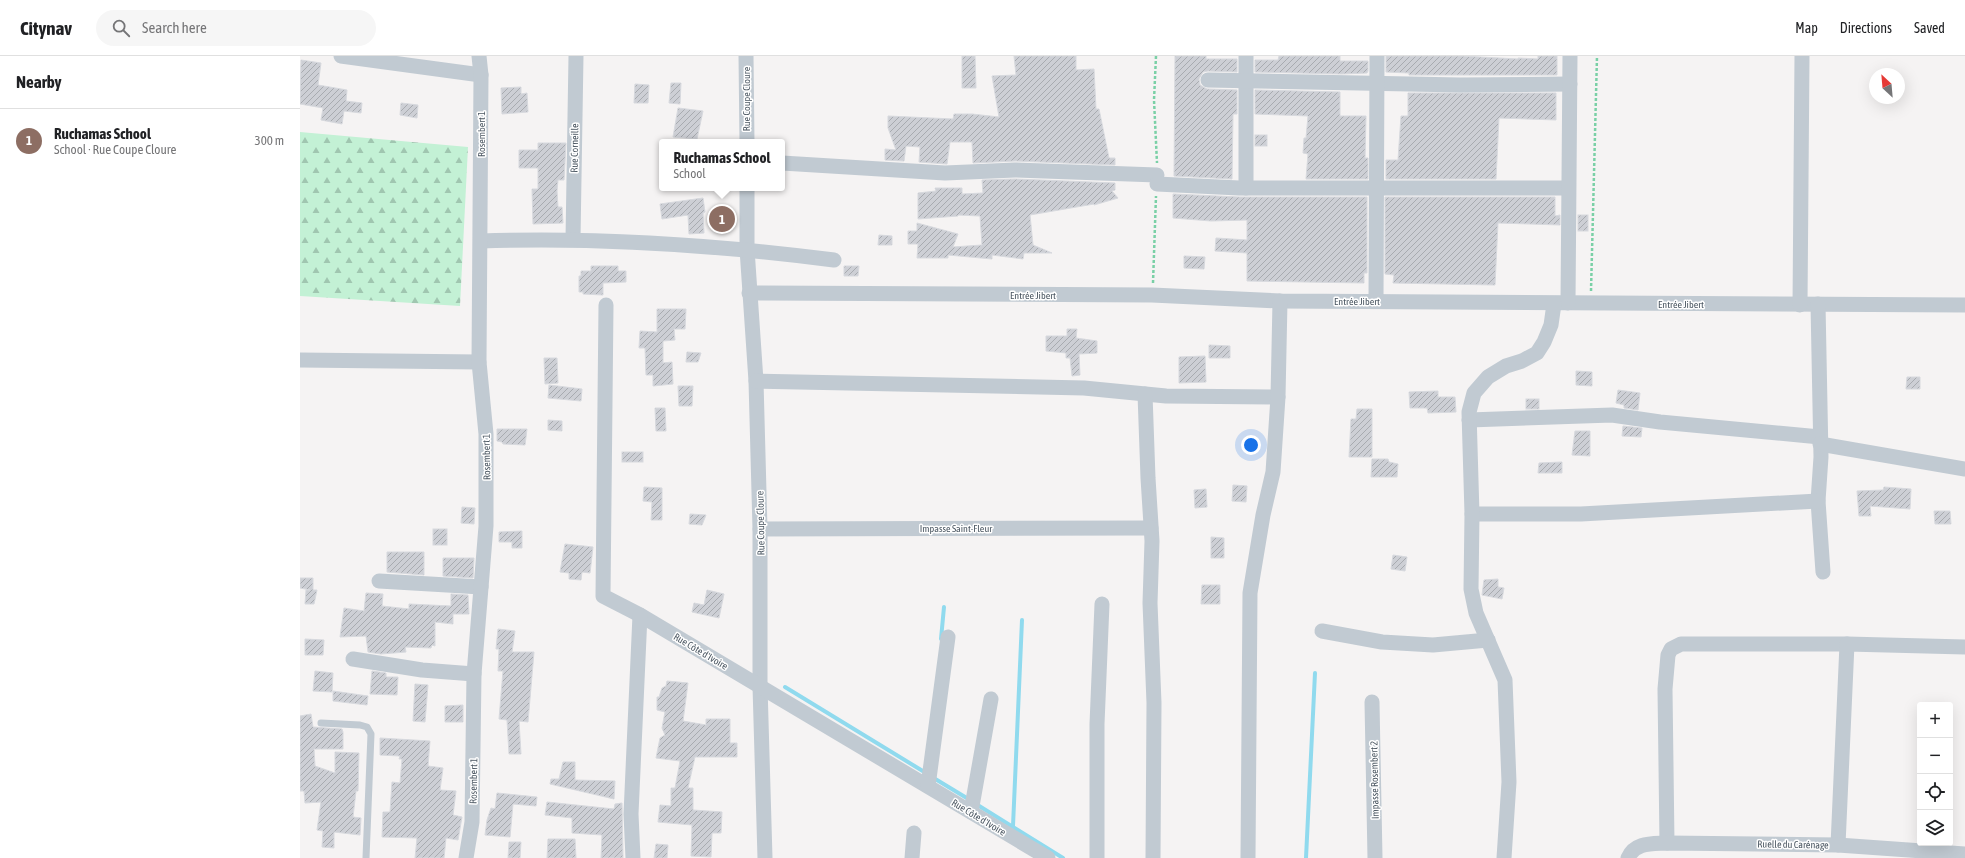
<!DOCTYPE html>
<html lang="en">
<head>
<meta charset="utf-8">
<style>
	:root { --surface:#fff; --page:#f6f6f6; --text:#202124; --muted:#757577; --line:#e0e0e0; --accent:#1a73e8 }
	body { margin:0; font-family:"Asap Condensed",sans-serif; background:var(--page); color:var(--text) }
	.controls { position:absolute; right:12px; bottom:12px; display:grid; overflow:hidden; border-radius:4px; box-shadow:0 4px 16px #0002 }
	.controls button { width:36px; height:36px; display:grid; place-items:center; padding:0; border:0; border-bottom:1px solid var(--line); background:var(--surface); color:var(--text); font:20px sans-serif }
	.compass { position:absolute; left:1569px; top:12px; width:36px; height:36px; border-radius:50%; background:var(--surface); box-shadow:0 4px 16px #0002; rotate:334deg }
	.you { position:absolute; left:951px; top:389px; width:14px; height:14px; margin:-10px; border:3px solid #fff; border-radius:50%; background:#1a73e8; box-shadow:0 0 0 6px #1a73e833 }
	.badge { display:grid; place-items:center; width:26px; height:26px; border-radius:50%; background:var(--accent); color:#fff; font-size:13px; font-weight:700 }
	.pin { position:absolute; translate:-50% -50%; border:2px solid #fff; box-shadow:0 1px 4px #0006 }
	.popup { position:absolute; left:359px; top:83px; width:126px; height:52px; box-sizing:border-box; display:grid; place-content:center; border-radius:4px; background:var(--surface); filter:drop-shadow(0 1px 3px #0005); font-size:13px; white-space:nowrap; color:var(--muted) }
	.popup b { font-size:15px; color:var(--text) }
	.popup::after { content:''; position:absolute; left:50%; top:100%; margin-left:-8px; border:8px solid transparent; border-top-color:var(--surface) }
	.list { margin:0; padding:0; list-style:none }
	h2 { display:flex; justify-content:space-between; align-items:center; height:52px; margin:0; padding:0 16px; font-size:17px }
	h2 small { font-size:13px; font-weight:400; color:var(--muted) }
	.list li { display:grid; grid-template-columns:26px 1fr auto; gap:12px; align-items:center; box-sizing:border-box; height:64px; padding:0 16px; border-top:1px solid var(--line) }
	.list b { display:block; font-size:15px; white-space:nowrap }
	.list p { margin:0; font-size:13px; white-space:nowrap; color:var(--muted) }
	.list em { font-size:13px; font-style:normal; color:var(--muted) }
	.icon { flex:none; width:22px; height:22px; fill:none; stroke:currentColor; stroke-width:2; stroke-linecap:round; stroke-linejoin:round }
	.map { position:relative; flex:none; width:1665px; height:802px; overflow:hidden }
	header { display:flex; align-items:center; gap:24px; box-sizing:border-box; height:56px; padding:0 20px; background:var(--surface); border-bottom:1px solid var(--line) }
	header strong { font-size:19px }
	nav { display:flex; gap:22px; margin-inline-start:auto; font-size:14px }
	.search { width:280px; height:36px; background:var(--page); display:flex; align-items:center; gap:10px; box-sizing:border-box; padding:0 14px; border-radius:22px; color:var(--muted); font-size:15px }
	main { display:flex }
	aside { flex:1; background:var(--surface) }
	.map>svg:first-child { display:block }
	.forest { fill:url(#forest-firs) }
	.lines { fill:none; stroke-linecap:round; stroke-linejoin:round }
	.stream { stroke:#90daee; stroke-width:4 }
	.building { fill:url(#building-hatch); stroke:#d7d9de }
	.path { stroke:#7ad0a6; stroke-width:2.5; stroke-dasharray:3 2; stroke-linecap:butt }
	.service { stroke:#c1cad2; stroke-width:7 }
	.minor { stroke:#c1cad2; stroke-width:15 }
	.labels { text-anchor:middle; stroke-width:3; stroke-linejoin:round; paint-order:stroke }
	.street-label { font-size:10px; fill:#4a5661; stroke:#fff }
</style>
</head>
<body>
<header>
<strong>Citynav</strong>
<div class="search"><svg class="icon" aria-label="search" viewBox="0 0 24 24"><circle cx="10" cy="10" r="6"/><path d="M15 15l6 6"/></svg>Search here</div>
<nav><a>Map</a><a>Directions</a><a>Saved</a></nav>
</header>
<main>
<aside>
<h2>Nearby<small></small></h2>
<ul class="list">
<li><span class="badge" style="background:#8d6e63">1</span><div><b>Ruchamas School</b><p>School · Rue Coupe Cloure</p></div><em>300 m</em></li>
</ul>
</aside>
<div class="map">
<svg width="1665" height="802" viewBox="0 0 1665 802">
	<defs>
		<pattern id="forest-firs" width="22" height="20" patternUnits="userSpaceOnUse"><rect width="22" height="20" fill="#c3f1d5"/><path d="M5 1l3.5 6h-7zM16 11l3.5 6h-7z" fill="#a0c6b0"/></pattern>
		<pattern id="building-hatch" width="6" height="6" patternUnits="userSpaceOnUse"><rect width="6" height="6" fill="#cdcfd5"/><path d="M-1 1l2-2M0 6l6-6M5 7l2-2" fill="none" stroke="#a8abb0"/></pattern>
	</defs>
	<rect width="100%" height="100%" fill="#f5f3f3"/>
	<polygon class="forest" points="0,76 168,91 160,250 0,240"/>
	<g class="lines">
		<g class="stream">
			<polyline points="641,583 644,551"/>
			<polyline points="485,631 626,717"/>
			<polyline points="632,721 670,744"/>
			<polyline points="676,748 763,802"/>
			<polyline points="713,770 722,564"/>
			<polyline points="1006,802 1015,617"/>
		</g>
	</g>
	<g class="building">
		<polygon points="662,0 675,0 676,32 662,32"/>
		<polygon points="714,0 776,0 776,14 794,13 796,53 799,53 809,102 815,102 815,109 715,105 673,107 672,86 650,86 647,108 619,106 620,91 606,90 604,105 585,104 585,93 596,94 588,72 588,60 653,63 654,58 672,58 699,61 692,20 716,19"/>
		<polygon points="875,0 906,0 906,3 937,3 937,16 908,15 903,16 899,23 900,29 907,33 937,34 937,58 933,58 932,123 874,120"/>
		<polygon points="979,0 1040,0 1040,5 1068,5 1068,15 1067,17 1041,18 955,16 955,4 978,4"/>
		<polygon points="1086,0 1162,0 1218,3 1218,2 1238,3 1238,0 1257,0 1257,19 1109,19 1109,17 1086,16"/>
		<polygon points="1,4 21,7 18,29 47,34 46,45 62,47 61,57 44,55 42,68 21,64 23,52 0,48"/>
		<polygon points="371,27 381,27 380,48 369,47"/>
		<polygon points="335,28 349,29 348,47 334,47"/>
		<polygon points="221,31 221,38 227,37 228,56 202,58 201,32"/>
		<polygon points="955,34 1040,36 1040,60 1066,60 1065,102 1068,102 1068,123 1006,123 1008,98 1003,97 1004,82 1006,82 1008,60 955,58"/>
		<polygon points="1108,37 1256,37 1256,64 1199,62 1196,123 1086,123 1086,104 1098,104 1101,60 1108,60"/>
		<polygon points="101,47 118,49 117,62 100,59"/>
		<polygon points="378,52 403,55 397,83 373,81"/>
		<rect x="955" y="79" width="12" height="11"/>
		<polygon points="238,87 266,87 264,124 258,124 257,135 258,151 262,151 263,167 233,168 232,133 238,133 238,112 219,112 219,94 238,94"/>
		<polygon points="715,123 815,127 815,134 812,135 818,142 794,149 794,148 730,159 733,189 752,197 724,197 723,203 692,199 692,203 648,199 648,202 617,202 618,188 608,188 608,175 617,175 617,167 658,178 653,191 682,189 680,160 658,159 658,160 618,163 618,137 636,135 635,132 662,132 662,138 683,137 682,124"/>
		<polygon points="873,138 939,141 1067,141 1067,217 1064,217 1064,227 947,225 947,197 915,195 916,182 947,184 947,164 911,165 873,162"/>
		<polygon points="1085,141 1255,141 1255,160 1260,159 1260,169 1198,167 1195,229 1093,227 1094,219 1085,218"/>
		<polygon points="403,142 405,156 403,157 404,177 389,178 388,159 362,163 360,148"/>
		<rect x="1278" y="159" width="10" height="16"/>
		<polygon points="579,179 592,180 592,189 578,189"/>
		<polygon points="884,200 905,201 904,213 884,212"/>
		<polygon points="291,210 318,210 318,215 326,215 326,226 303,227 303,239 283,238 283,236 279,236 279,220 281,220 281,215 291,215"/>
		<polygon points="544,210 559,210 558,220 544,220"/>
		<polygon points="357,253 386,253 385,273 374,273 375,284 363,285 363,307 372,306 373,328 353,330 353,319 346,319 345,292 339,292 340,275 357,276"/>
		<polygon points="767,273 777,273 776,282 797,285 797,297 779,298 780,319 772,320 770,302 766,302 766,297 746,295 746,280 767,280"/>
		<polygon points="909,289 930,290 930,302 909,302"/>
		<polygon points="387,296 401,297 398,306 386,306"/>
		<polygon points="905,300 906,326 879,327 879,301"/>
		<polygon points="244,302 257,302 258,327 245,328"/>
		<polygon points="1276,315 1292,316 1292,330 1276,329"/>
		<polygon points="1607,321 1620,321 1620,333 1606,333"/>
		<polygon points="249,329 282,333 281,345 248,342"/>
		<polygon points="378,330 393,330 392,350 379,350"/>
		<polygon points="1318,334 1340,337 1338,354 1324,352 1324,349 1316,347"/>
		<polygon points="1138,335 1138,341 1155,341 1156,356 1128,357 1127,352 1110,352 1109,336"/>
		<rect x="1226" y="343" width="13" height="10"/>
		<polygon points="355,352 365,352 366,375 356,375"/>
		<polygon points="1057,353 1072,353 1072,401 1049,401 1051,363 1056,363"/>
		<polygon points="248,364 262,365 262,375 248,374"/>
		<polygon points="1323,370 1342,372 1341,381 1322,380"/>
		<polygon points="197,373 227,373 225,389 203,388 202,386 197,385"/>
		<polygon points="1275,375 1290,375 1290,400 1272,399"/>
		<rect x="322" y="396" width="21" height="10"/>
		<polygon points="1072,403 1088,403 1089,406 1098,408 1097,421 1071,421"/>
		<polygon points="1262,406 1262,417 1238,417 1239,407"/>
		<polygon points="933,429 947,430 946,446 932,445"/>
		<polygon points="344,431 362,432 362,464 351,464 352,446 343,445"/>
		<polygon points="1584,431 1611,433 1610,453 1570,450 1571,460 1559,460 1557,435 1583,434"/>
		<polygon points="906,433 907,451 895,452 894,434"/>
		<polygon points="162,451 175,452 174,468 161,467"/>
		<polygon points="1634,455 1650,455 1651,468 1635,468"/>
		<polygon points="390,458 406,459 402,469 389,468"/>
		<rect x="133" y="473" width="14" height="16"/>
		<polygon points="222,475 222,492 212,492 212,486 199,486 199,476"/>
		<polygon points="911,481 924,482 924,502 911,502"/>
		<polygon points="265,488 293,491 290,517 282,516 281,524 269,523 269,517 260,516"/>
		<polygon points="87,496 124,496 124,519 87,516"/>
		<polygon points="1093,499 1107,501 1105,515 1091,513"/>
		<polygon points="143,502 174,502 173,522 143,520"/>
		<polygon points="0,522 13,522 13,534 17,534 14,548 5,548 6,534 10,534 0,532"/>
		<polygon points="1198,523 1198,531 1204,532 1202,543 1182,539 1184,524"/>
		<polygon points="902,529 920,529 920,548 901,548"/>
		<polygon points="407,534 424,538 419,562 392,556 394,547 404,549"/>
		<polygon points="66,537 83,538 82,550 109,553 109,548 151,550 151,538 168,539 169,558 153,558 153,568 135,566 135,590 132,589 131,592 105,591 106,596 81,598 68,596 66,580 40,581 44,552 64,555"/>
		<polygon points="198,573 215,575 212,596 234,596 228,666 219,665 221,698 209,698 207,664 199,663 203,615 198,615 199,593 196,593"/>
		<polygon points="5,583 24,584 23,599 5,599"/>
		<polygon points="15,615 33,617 32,636 13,635"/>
		<polygon points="72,615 86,617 86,621 98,621 97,639 70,638"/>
		<polygon points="367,625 388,627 383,665 406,669 406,663 430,663 430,687 437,687 437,701 395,701 388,732 393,732 393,754 422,756 421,777 412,777 411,801 391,800 392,769 358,766 360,749 371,750 371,732 375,732 380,705 356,702 360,682 365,679 362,672 365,656 357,654 357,641 359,641 362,632 366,630"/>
		<polygon points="115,628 128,629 125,666 113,665"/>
		<polygon points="33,635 68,640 67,649 33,645"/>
		<polygon points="163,649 163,666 145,666 145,650"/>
		<polygon points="11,658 13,671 42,673 43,676 43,693 14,693 15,710 35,717 35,696 59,697 58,735 56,735 53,761 61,762 60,779 34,776 34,792 22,791 23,775 17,774 21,746 5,747 4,735 0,735 0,660"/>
		<polygon points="80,682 130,685 128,710 143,712 140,734 156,735 153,759 162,761 158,784 146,782 144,802 115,802 117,782 82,781 83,756 90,756 92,726 100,727 102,703 99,703 100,700 80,699"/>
		<polygon points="263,706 275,706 275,724 315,725 314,743 250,728 251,723 259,723"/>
		<polygon points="197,737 237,741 236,750 213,748 210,781 185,779 187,764 191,752 195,753"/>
		<polygon points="247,746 314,753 315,748 322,747 323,802 301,802 302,779 272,777 272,762 245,759"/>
		<polygon points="248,783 275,783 276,802 247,802"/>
		<polygon points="209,786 221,786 220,802 208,802"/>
		<polygon points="356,788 368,789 367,802 354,802"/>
	</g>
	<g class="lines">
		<g class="path">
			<polyline points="856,0 854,44 857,107"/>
			<polyline points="853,227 856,140"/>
			<polyline points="1291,235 1297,0"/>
		</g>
		<polyline class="service" points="21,667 60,669 67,671 71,678 66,802"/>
		<g class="minor">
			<polyline points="41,0 181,19"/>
			<polyline points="446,0 447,86"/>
			<polyline points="946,0 946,132"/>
			<polyline points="908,24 1160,29 1270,28"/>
			<polyline points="482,107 645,117 715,114 857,119"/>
			<polyline points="857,128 939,132 1268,132"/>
			<polyline points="447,132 447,193 456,325 460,473 460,630 465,802"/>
			<polyline points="273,183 276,0"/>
			<path d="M181,185C299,181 417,189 534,204"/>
			<polyline points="449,237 852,239 980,245 1665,249"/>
			<polyline points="1076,245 1077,0"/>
			<polyline points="1268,247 1270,0"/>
			<polyline points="1518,248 1521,401 1518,445 1523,516"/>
			<polyline points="306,249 303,540 340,559 748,802"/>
			<polyline points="1500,249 1502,0"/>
			<polyline points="0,304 179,306"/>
			<polyline points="456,325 784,332 866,340 978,341"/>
			<polyline points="845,338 848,422 852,485 850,547 854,647 853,802"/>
			<polyline points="1169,364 1312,359 1360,366 1520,381"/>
			<polyline points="1520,388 1665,413"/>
			<polyline points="1172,458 1281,458 1518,445"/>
			<polyline points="460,473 851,472"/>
			<polyline points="79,525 181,531"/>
			<polyline points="1022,575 1082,586 1133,589 1188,584"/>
			<polyline points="53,603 122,614 174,618"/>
			<polyline points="1072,646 1075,802"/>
			<polyline points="628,730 648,581"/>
			<polyline points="671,756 691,643"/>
			<polyline points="1367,787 1365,633 1368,599 1371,593 1381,588 1547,588"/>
			<polyline points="1538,789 1547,588 1665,591"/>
			<polyline points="166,802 172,766 174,618 186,470 186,378 179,306 181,19 179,0"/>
			<polyline points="333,802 331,758 340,559"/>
			<polyline points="612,802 614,777"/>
			<polyline points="797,802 797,668 802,548"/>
			<polyline points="948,802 950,537 963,459 973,416 978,341 980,245"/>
			<polyline points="1204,802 1209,726 1205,624 1176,557 1171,533 1172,458 1169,356 1174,337 1188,321 1206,310 1222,305 1237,297 1244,286 1251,269 1254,248"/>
			<path d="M1328,802C1335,786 1352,788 1367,787L1538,789L1665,798"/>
		</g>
	</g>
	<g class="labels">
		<g class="street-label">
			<text transform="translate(446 43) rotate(-90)" y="4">Rue Coupe Cloure</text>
			<text transform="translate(181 78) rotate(-90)" y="4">Rosembert 1</text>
			<text transform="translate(274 92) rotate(-89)" y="4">Rue Corneille</text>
			<text x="733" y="243">Entrée Jibert</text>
			<text x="1057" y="249">Entrée Jibert</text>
			<text x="1381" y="252">Entrée Jibert</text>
			<text transform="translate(186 401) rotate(-91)" y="4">Rosembert 1</text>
			<text transform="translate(460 467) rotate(-91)" y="4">Rue Coupe Cloure</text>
			<text x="656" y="476">Impasse Saint-Fleur</text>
			<text transform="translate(401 595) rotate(31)" y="4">Rue Côte d'Ivoire</text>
			<text transform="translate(1074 724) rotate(-91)" y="4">Impasse Rosembert 2</text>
			<text transform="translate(173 725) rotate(-89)" y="4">Rosembert 1</text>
			<text transform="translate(679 761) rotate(31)" y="4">Rue Côte d'Ivoire</text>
			<text transform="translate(1493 788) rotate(1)" y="4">Ruelle du Carénage</text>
		</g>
	</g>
</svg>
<div class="controls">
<button>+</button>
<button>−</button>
<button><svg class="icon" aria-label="locate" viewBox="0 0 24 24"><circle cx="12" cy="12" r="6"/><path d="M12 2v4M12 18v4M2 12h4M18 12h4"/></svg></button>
<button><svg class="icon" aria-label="layers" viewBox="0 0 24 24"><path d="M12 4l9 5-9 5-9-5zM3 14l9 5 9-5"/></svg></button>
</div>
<svg class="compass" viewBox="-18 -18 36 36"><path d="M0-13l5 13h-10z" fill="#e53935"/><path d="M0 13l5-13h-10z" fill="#757577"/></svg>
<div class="you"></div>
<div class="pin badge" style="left:422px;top:163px;background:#8d6e63">1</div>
<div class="popup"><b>Ruchamas School</b>School</div>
</div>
</main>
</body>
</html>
